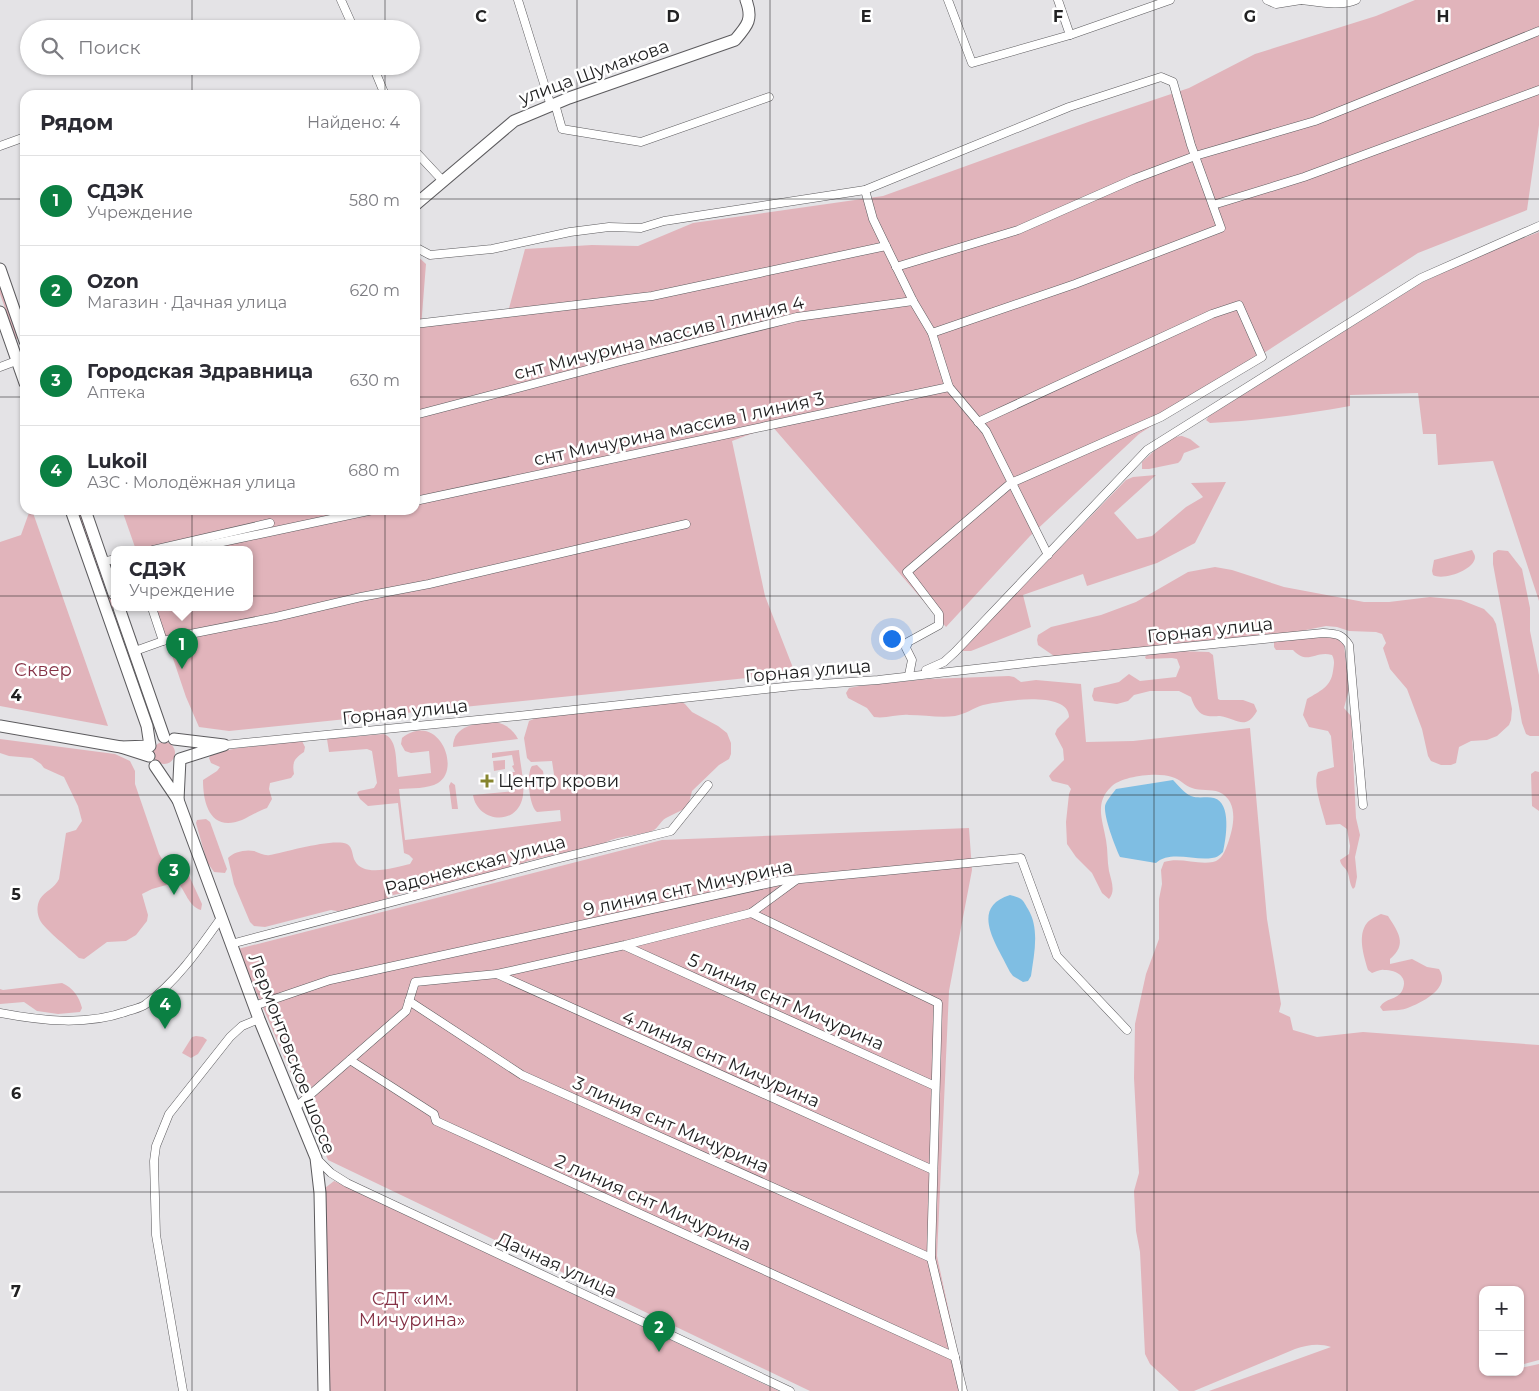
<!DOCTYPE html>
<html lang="ru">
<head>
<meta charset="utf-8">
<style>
	:root { --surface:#fff; --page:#f7f7f7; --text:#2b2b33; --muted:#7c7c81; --line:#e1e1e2; --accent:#0b8043 }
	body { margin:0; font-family:Montserrat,sans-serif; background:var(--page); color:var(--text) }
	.controls { position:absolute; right:15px; bottom:15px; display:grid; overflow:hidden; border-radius:10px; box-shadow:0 1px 4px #0004 }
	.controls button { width:45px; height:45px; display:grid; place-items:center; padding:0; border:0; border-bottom:1px solid var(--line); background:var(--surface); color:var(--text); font:25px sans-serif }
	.you { position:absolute; left:891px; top:638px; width:18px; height:18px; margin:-12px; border:4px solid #fff; border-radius:50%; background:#1a73e8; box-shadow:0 0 0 8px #1a73e833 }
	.badge { display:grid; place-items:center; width:32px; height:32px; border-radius:50%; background:var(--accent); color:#fff; font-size:16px; font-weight:700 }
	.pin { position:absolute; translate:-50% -41px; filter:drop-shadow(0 1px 2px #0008) }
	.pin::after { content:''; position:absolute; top:26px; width:18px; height:15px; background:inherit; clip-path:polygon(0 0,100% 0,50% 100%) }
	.popup { position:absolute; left:111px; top:546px; width:142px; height:65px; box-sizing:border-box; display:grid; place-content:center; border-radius:10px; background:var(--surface); filter:drop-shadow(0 1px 4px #0005); font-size:16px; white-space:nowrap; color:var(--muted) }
	.popup b { font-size:19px; color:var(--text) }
	.popup::after { content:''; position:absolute; left:50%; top:100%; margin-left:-10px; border:10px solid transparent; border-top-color:var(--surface) }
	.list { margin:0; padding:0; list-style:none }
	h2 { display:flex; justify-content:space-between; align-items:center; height:65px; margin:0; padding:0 20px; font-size:21px }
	h2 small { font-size:16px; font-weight:400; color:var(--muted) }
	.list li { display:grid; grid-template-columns:32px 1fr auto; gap:15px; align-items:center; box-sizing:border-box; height:90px; padding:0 20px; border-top:1px solid var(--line) }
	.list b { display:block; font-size:19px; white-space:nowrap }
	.list p { margin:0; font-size:16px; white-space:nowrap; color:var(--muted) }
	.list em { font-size:16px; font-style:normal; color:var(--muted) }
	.icon { flex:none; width:28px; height:28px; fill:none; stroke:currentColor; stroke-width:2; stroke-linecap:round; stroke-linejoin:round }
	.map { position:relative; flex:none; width:1539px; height:1391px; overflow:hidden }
	.search { position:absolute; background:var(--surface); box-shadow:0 1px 4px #0004; left:20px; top:20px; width:400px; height:55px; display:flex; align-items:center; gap:12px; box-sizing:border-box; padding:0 18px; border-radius:28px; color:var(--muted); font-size:19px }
	.panel { position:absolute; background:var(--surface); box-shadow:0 1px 4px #0004; left:20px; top:90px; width:400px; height:425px; border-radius:15px }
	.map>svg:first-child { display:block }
	.green { fill:#e1b4bb }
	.water { fill:#7fbee3 }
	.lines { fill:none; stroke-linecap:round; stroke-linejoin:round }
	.street-casing { stroke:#5c5b5e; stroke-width:9 }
	.secondary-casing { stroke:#5c5b5e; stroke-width:13 }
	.street { stroke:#fff; stroke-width:8 }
	.secondary { stroke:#fff; stroke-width:11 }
	.grid { fill:none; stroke:#222223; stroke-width:1; stroke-opacity:0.55 }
	.poi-dot { fill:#86842e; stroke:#fff; stroke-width:2 }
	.labels { text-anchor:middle; stroke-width:5; stroke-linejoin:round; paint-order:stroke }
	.street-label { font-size:18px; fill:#222223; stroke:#fff }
	.park-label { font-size:18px; fill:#853246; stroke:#fff }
	.poi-label { font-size:18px; fill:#222223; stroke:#fff; text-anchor:start }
	.grid-label { font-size:16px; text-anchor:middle; font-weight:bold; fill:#222223; stroke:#fff; stroke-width:5; stroke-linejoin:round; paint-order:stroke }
</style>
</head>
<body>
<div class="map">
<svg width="1539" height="1391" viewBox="0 0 1539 1391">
	<rect width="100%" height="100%" fill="#e4e3e6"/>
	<g class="green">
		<polygon points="1415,0 1539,0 1539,125 1527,210 1418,253 1139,434 1030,536 946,627 772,426 732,441 765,596 795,673 229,731 199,727 186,697 156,608 250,608 250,550 136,550 122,510 415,510 415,254 426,264 421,327 508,312 525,249 592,245 638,246 693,223 883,196 1091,121 1189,88 1255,54 1376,16"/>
		<path d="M1539,232V601L1493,461L1438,465L1436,434H1423L1418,393L1350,395V406C1304,414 1258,421 1210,423L1206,420L1209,416L1423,282L1495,249Z"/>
		<polygon points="0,284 19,338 16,339 0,294"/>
		<path d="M1182,436L1190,439L1200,447L1184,453L1181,460L1178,463L1149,469H1142V462C1154,452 1166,437 1182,436Z"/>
		<polygon points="1156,475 1114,513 1137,539 1152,536 1186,507 1203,497 1191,483 1226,482 1195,543 1157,563 1087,586 1083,574 1023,595 1031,627 971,651 963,651 963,648 1126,480 1133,477"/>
		<polygon points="30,510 32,510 108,726 0,706 0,542 21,535"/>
		<polygon points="76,510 80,510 155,720 151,721"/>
		<path d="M1472,550C1473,552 1475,555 1475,557C1475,570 1443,581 1433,575L1432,571L1434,560Z"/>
		<polygon points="1498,550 1508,551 1522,569 1530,608 1530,631 1539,675 1539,736 1530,736 1526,734 1522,723 1493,564 1493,553"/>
		<polygon points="1215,567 1232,570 1284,587 1364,602 1389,602 1430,597 1461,600 1484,609 1493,618 1496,624 1512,709 1511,720 1509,725 1497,736 1487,740 1471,741 1459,747 1456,763 1451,765 1441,765 1431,761 1428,756 1422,729 1407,689 1390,669 1383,648 1386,643 1382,634 1376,632 1349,631 1337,627 1326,626 1296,632 1054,656 1038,645 1037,640 1038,635 1051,627 1101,615 1136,602 1188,572"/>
		<path d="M1327,636L1338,639L1344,645L1349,689L1344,708L1351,716L1356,818L1360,835L1355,857L1357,877L1355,887L1353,889C1349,883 1350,877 1347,871C1344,866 1341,866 1340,860L1349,854L1350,846L1347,829L1340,824L1326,825C1323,811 1312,785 1318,772L1334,767L1331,736L1328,731L1309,727L1303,715L1307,699C1320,691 1331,687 1333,671C1334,664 1335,661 1332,655C1315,650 1308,666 1293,650H1276L1274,647V642L1280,640Z"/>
		<path d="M1179,651L1209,652L1213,655L1218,699L1220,700H1243L1254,704L1257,711C1245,731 1238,719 1220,716C1216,716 1209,717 1204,715C1197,712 1193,704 1191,697L1179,691H1150L1134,695L1128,701L1117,704L1094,701L1092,696L1094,688L1119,682L1129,674L1140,681L1176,677L1180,667L1177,659L1172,658L1146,659L1145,657L1147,655Z"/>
		<path d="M1009,676L1014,677L1021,682L1036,680L1081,684L1086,742L1133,741L1250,728L1267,919L1281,1004L1279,1012L1290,1017L1293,1030L1317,1037L1363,1032L1539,1045V1360L1520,1365V1290H1483V1372H1520V1368L1539,1364V1391H1209L1331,1347C1319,1343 1307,1345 1295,1349L1194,1391H1179L1150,1364L1145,1354L1140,1252L1136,1231L1134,1191L1139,1173L1134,1078L1135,1024L1146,974L1159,939V899L1162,884L1161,870L1164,862C1180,857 1197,865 1213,862C1222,860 1225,851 1228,843C1234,826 1239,801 1219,792C1211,789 1200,791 1192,788C1185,786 1180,779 1172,777C1157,772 1122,776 1111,787C1094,803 1103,821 1106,840C1108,850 1107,861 1109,871C1111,880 1116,891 1109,899L1102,893L1092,873L1076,857L1067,844L1066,822L1069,794L1071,789L1068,785L1052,781L1049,776L1052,772L1064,760L1063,749L1055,734L1057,729L1069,717C1069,690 1000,701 983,705C973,708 966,714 955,716C940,718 924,715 909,715C897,714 886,719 874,717L867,708L848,698L846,693L849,688L859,686L928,679Z"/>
		<path d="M680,701L685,704L692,712L718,726L727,733L731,743V754L729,759L719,765L692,791L688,807C681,811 673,814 666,818C660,821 659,828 652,831C638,836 615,836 605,843L528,861L507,870L494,881L425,895L419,896L409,892L393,895L379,902L374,912L359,915L331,910L265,927L254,926L250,922L234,884L228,858C233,852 246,849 254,851C260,853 264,856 270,855C286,852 333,838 347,844C353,847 352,856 355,861C364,878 396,867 410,864L413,859L409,855L404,853L398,803L368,806L360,799L357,793L359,791L374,788L377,783L372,751L367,749L329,752L327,739L384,734C399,740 395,764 398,777L431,773L429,751L411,753L405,751L401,744L402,738C438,710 462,769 438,783C428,789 411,788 399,789L405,840L561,821L560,810L537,812C529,807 526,773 532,766L537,765L543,771L546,789L556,788L552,761L531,762L527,758L524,738L529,721L538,717Z"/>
		<path d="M494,722C505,723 513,730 518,739L453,747C453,725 477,723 494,722Z"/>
		<path d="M0,739L115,754L130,761L135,771V784L159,854L165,864L181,865L186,869L202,904L201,910C188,906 186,891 177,882L152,889L142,894L148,915L147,921L136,935L126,941L107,942L84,959L79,958C70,949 48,932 41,922C37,916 36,906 40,899C45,891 55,888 59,879L66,833L76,830L82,821L78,806L64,777L44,768L41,764L32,758L9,756L0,753Z"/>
		<path d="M302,741L305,747L304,752C294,759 292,762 294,774L291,778L270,783L269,789L272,799L267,808C258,811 251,816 242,820C211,832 203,805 203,780L217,771L220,767L211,763L209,758L212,753L239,748Z"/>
		<circle cx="164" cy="753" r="11"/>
		<path d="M519,750C520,764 526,788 522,800C514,827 477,821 473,795L514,791L513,785L515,784L512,772H515L512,766L514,765L512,755L492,758V753Z"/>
		<polygon points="505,760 505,769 494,771 493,761"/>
		<polygon points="1535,771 1539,772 1539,811 1532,806 1531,774"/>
		<polygon points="451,782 455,785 458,809 452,809 449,786"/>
		<polygon points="206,819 210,822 227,869 225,873 214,872 207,862 196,823 197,820"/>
		<polygon points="969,828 972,870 949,991 937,1256 966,1391 810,1391 328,1160 238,949 662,840"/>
		<path d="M1381,914L1388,916C1398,932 1408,944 1390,959V964L1412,959L1427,967L1439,969C1451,987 1425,1001 1410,1007C1402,1011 1392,1010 1383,1011L1380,1007C1385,998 1397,1000 1402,991C1409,977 1397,970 1384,970C1380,969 1376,972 1372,973L1368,970C1364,957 1357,935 1367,923C1370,919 1377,916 1381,914Z"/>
		<path d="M62,983C73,988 79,996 82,1008L80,1012L58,1014L37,1011L24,1002L0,1004V989L3,990Z"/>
		<polygon points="196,1036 203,1037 207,1040 198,1054 191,1058 182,1053 192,1037"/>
		<polygon points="334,1181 779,1391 329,1391 325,1188"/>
	</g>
	<g class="water">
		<path d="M1173,780C1178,785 1184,793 1191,796C1199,799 1207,796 1214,798C1232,803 1226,839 1223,852C1220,855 1216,858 1212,858C1195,861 1170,850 1156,863L1120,857C1115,846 1104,818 1105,806C1106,801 1113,793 1116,789Z"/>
		<path d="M1010,895C1013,896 1018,897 1021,899C1024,901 1026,906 1028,909C1040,929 1034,954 1031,976L1028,981L1023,982L1013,976L1010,972C998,946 968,908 1010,895Z"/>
	</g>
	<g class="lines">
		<g class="street-casing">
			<g id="street">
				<polyline points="341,0 354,29"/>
				<polyline points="518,0 551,106"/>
				<polyline points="948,0 972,63 1070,35 1170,0"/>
				<polyline points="1058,0 1070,35"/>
				<polyline points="1267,0 1276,4 1301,0"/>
				<path d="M1302,0C1318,2 1341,7 1356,0"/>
				<polyline points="373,66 385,95"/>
				<polyline points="555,104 562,129 641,142 769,97"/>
				<polyline points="0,146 25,137"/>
				<polyline points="415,151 443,181"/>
				<polyline points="865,190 873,219 886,246 913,301 932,333 949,387 986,431 1048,555"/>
				<polyline points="1213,205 1304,177 1539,90"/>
				<polyline points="415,247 430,255 492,249 570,232 609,227 641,228 664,221 865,190 1069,107 1161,77 1173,82 1191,145 1221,228 1075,284 932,333"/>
				<polyline points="896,267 1018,230 1134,179 1195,156 1315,121 1539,31"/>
				<polyline points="415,324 652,296 886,246"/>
				<polyline points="0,367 16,361"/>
				<polyline points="415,415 621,361 797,317 913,301"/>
				<polyline points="415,501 949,387"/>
				<polyline points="153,550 270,523"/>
				<polyline points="185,550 373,510"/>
				<polyline points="103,562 114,559"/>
				<polyline points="152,608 163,641"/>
				<polyline points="135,651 163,641 185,635 276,617 361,597 429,584 686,524"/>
				<polyline points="926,670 944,662 955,652 1147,450 1421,278 1539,226"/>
				<polyline points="909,675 912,660 906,648 908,642 939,625 939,614 907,572 1011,483 1161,417 1262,357 1239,305 1212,314 978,422"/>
				<path d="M224,745L518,716L793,686L878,680L1035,662L1323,633C1336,634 1341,633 1349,645L1363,805"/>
				<polyline points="751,913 938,1003 931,1258 963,1391"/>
				<polyline points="231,944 556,859 671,831 708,785"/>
				<polyline points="625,946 935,1086"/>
				<polyline points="497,974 933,1170"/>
				<polyline points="409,1001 522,1075 931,1258"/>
				<polyline points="254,1006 330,980 780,881 1021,858 1057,956 1127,1030"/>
				<path d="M0,1013C42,1021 87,1026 128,1011C134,1009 141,1008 146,1004C177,981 199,949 221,918"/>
				<polyline points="350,1060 434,1114 436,1121 955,1357"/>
				<polyline points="295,1108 406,1011 415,982 497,974 625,945 751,913 796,880"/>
				<polyline points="316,1158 331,1173 347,1183 790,1391"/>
				<polyline points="183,1391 156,1235 154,1161 156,1146 169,1114 230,1037 242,1026 259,1019"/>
			</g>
		</g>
		<g class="secondary-casing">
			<g id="secondary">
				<path d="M415,205L514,121L569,98L735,40C748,25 753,19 746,0"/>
				<polyline points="0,269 25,341"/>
				<polyline points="0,312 25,383"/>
				<polyline points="71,510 147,726 150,746 121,747"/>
				<polyline points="85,510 114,594"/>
				<polyline points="119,608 164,737"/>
				<polyline points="0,726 121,747 149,756"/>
				<polyline points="155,766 178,800 180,759 224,745 174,739"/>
				<polyline points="178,800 259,1019 316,1158 320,1193 324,1391"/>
			</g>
		</g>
		<use href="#street" class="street"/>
		<use href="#secondary" class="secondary"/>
	</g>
	<path class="grid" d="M192,0V29M385,0V29M577,0V1391M770,0V1391M962,0V1391M1154,0V1391M1347,0V1391M192,66V95M385,66V95M0,199H25M415,199H1539M0,397H25M415,397H1539M192,510V1391M385,510V1391M0,596H1539M0,795H1539M0,994H1539M0,1192H1539"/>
	<path class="poi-dot" d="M484.5 773.5h5v5h5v5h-5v5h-5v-5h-5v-5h5z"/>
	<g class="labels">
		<g class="street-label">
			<text transform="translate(594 72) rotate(-20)" y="6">улица Шумакова</text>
			<text transform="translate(659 338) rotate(-14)" y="6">снт Мичурина массив 1 линия 4</text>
			<text transform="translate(679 429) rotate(-12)" y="6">снт Мичурина массив 1 линия 3</text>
			<text transform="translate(1210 630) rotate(-6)" y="6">Горная улица</text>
			<text transform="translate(808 671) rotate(-5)" y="6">Горная улица</text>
			<text transform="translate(405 712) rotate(-6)" y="6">Горная улица</text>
			<text transform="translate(475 865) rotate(-15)" y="6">Радонежская улица</text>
			<text transform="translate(688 888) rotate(-12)" y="6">9 линия снт Мичурина</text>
			<text transform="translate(786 1002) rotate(24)" y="6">5 линия снт Мичурина</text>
			<text transform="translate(292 1054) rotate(69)" y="6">Лермонтовское шоссе</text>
			<text transform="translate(721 1059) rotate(24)" y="6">4 линия снт Мичурина</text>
			<text transform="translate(671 1125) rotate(24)" y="6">3 линия снт Мичурина</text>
			<text transform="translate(653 1203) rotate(24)" y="6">2 линия снт Мичурина</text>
			<text transform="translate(557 1265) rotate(25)" y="6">Дачная улица</text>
		</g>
		<g class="park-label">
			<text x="43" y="676">Сквер</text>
			<text x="412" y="1305">СДТ «им.<tspan x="412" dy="21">Мичурина»</tspan></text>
		</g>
		<g class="poi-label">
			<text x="498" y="787">Центр крови</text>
		</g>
	</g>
	<g class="grid-label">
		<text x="481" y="22">C</text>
		<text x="673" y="22">D</text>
		<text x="866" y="22">E</text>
		<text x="1058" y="22">F</text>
		<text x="1250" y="22">G</text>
		<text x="1443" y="22">H</text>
		<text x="16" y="701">4</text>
		<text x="16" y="900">5</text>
		<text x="16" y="1099">6</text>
		<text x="16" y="1297">7</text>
	</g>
</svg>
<div class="controls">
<button>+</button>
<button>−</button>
</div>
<div class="you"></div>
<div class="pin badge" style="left:182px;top:669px">1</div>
<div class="popup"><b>СДЭК</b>Учреждение</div>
<div class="pin badge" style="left:659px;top:1352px">2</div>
<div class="pin badge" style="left:174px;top:895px">3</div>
<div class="pin badge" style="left:165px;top:1029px">4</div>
<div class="search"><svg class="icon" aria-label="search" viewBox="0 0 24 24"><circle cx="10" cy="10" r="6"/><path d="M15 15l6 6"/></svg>Поиск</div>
<section class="panel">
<h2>Рядом<small>Найдено: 4</small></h2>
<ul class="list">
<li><span class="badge">1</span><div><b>СДЭК</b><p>Учреждение</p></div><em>580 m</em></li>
<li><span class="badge">2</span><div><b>Ozon</b><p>Магазин · Дачная улица</p></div><em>620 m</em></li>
<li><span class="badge">3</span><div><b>Городская Здравница</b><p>Аптека</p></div><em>630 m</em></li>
<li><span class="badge">4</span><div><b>Lukoil</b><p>АЗС · Молодёжная улица</p></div><em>680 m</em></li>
</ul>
</section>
</div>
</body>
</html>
